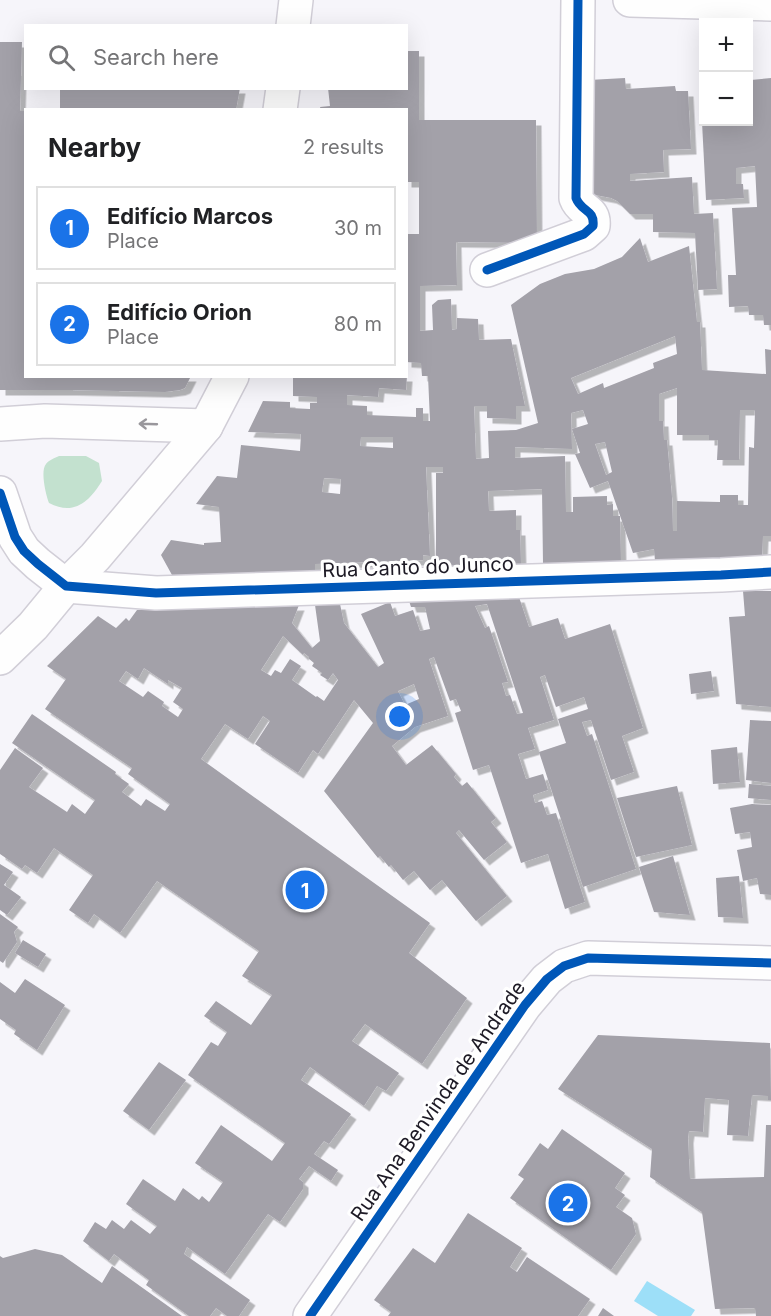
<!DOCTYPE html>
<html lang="en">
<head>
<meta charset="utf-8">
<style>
	:root { --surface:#fff; --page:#f2f2f2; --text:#202124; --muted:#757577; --line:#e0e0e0; --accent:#1a73e8 }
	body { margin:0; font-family:Inter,sans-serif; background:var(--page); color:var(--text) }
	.controls { position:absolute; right:18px; top:18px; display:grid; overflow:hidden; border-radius:0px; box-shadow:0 6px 24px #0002 }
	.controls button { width:54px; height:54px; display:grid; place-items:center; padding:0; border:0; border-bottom:2px solid var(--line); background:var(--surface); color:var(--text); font:30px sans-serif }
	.you { position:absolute; left:400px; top:717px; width:21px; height:21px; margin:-15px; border:4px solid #fff; border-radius:50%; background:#1a73e8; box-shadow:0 0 0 9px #1a73e833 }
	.badge { display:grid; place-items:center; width:39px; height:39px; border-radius:50%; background:var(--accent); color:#fff; font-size:20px; font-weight:700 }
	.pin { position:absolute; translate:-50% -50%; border:3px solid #fff; box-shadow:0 2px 6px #0006 }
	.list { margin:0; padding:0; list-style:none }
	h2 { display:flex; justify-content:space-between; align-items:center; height:78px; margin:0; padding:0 24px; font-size:26px }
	h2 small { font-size:20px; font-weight:400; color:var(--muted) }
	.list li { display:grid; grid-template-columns:39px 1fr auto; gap:18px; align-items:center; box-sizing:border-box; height:84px; margin:0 12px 12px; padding:0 12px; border:2px solid var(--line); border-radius:0px }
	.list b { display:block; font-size:22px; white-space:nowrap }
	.list p { margin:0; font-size:20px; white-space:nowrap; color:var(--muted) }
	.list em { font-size:20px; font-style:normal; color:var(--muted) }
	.icon { flex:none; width:33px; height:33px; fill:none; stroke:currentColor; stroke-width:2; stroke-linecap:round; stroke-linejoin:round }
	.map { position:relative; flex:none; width:771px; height:1316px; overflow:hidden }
	.search { position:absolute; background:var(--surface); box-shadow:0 6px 24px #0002; left:24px; top:24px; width:384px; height:66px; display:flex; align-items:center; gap:15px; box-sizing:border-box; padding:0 21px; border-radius:0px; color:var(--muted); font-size:22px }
	.panel { position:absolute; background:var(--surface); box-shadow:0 6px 24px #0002; left:24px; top:108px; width:384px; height:270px; border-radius:0px }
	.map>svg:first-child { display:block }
	.green { fill:#c3e1cf }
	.water { fill:#9ddff8 }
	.building { fill:#a3a1a9; fill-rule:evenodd; filter:url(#shadow) }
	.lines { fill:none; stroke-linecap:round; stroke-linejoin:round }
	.minor-casing { stroke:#d1ced7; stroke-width:36 }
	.minor { stroke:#fefefe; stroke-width:33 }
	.cycleway-casing { stroke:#fff; stroke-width:13 }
	.cycleway { stroke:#0057b8; stroke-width:9 }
	.oneway { stroke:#99979c }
	.labels { text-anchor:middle; stroke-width:6; stroke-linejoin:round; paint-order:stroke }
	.street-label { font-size:20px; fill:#1d1a25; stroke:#fff }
</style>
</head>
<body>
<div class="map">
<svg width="771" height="1316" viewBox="0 0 771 1316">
	<defs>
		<filter id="shadow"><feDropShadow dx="5.5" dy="5.5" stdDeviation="0" flood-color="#0004"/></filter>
	</defs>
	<rect width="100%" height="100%" fill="#f6f5fa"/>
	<path class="green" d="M59,456H86L99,463L102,481C89,502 74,516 49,503C46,495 40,471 46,464C49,460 55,458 59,456Z"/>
	<polygon class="water" points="647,1281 695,1310 691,1316 658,1316 634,1301"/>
	<g class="building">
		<polygon points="0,42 22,42 20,111 26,111 26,376 191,376 185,388 180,390 165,392 72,390 0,390"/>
		<path d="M406,51H419V120H536L537,243L456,242L457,285L420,286V331L433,330L432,305L438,300L451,299L452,330L457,329V318L478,319L479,340L511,339L525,406H516V419L487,418V406H474L476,459L489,458L488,431L516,430L538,423L511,305L540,284L565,274L594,269L622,257L640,238L648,262L689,246L697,322H700L702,370L766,374L765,349L771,350V536H763L762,557L655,561L654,549L633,553L608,481L590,488L575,454L580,453L572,429L588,424L583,410L571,413L572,449L515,447V458L565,456L566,512H573V497L607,496V505L613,504V516H620L621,562L543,564L542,489L488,491L489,511L516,510V530H520L521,564L436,566V473H443V467H426L430,556L423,555V560L315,564V571L172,575L161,555L171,540L204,545V543L221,542L219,507L196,504L217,476L237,478L241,445L300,451L301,434L248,432L263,401L290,402V408L310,409V403H317V397L293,396V376H407L406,390L379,388L378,397L347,395V405L367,406V415L416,417V408H423V421H430L428,376H422L421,363L406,362V234H419V182H406V110H321L320,107L330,106L328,88H406ZM675,336L677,354L653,363L654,368L604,388L603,383L578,394L571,378ZM677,388V435H709V440H718L717,460H739L740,410H755L754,448L749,447L748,505H738V495H720V502L677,501V531H673L672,497L667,440H664L663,421H659V394ZM361,437H393V448L360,446ZM605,442L612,472L606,475L595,444ZM324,478L341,479L340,494L322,492Z"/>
		<polygon points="625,78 626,89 675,86 676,91 688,91 691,149 663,150 664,172 630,174 630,181 692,177 694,214 713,213 717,289 698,290 695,233 653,232 653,214 630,214 617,201 611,198 585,193 589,80"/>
		<polygon points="771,78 771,325 764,325 763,315 749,315 748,306 729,307 728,275 736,275 732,208 757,207 755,166 736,168 736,184 743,184 744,198 706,200 702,122 748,122 748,81 751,81 751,80"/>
		<polygon points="60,88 240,88 236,110 60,110"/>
		<polygon points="700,88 704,88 704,113 702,113"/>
		<polygon points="743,591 771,591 771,707 736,704 729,617 745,616"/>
		<path d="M519,597L529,627L558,618L565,639L610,624L643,728L622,736L634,772L611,780L591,720L582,722L587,736L592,734L636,869L583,887L539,752L566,743L558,719L588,709L584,697L556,707L545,675L540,677L554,720L528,728L535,749L518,754L526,779L543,774L548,790L533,795L535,803L542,801L547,815L556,813L585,902L565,909L548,854L521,863L489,765L473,770L455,713L461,711L456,699L450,701L434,657L429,659L448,716L415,727L392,746L406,765L432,745L456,774L454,777L462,786L467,782L496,818L491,822L507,842L484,860L459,830L456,833L507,896L476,921L442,880L430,890L414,871L403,880L391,865L389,867L380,856L378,858L324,791L373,723L354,700L318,754L313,750L298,773L255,744L270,721L263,716L248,739L225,724L201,759L430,923L409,953L467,998L422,1064L365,1024L352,1041L399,1073L386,1091L377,1086L364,1106L310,1067L301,1080L351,1114L329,1144L324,1141L314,1154L338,1170L331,1181L309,1166L299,1179L303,1182V1189L280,1222L268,1214L225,1274L187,1247L184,1254L250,1300L239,1316H227L216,1308L210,1316H189L146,1285L149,1280L114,1254L109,1261L83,1241L95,1222L106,1229L112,1220L124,1229L131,1220L150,1234L157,1226L126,1204L143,1179L175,1201L183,1188L199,1200L202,1196L209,1202L223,1182L195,1163L221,1125L272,1161L285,1143L188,1075L211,1042L218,1046L227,1032L204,1016L216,1001L251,1025L272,995L242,976L259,951L157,881L120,933L94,914L88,923L69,910L93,875L54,848L37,873L25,865L22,869L0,854V770L15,748L43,768L29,787L67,812L72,804L85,814L95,800L12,743L32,714L116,772L115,774L129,784L122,792L141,806L146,799L165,811L170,804L128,774L132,768L45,709L66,679L47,666L98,616L116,628L126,618L129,621L137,610L299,605L292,623L312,648L320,641L315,605L340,604L344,623L378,667L384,663L361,614L390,602L395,616L413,610L420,631L430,629L425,607H411L409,601ZM487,604L523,713L517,714L510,695L506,696L502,683L508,682L489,626L485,628L475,606ZM283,636L303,655L304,653L309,657L308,658L314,663L312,666L322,673L320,675L328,680L333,673L338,680L324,701L317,696L316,697L292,680L301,666L290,659L281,673L275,670L271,676L261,670ZM144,668L168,684V680L182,688L173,702L183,709L178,717L162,706L164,702L148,691L143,697L119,681L126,671L138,679ZM414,684L419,699L405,705L398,691Z"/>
		<polygon points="711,671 714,691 691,694 689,674"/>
		<polygon points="750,720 771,721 771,783 746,780"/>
		<polygon points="737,747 740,782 713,784 711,750"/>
		<polygon points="749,784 771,786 771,800 748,798"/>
		<polygon points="677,786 692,845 636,857 617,798"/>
		<polygon points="752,804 771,805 771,895 760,894 757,878 743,881 737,850 752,847 750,832 735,834 730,808"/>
		<polygon points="673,856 690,915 654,912 639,867"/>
		<polygon points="0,864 13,872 4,885 21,897 7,915 0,910"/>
		<polygon points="739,876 743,918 718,917 716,878"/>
		<polygon points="0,914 18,927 14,932 17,942 3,963 0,961"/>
		<polygon points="23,940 46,954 38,967 15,953"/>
		<polygon points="25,979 65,1005 37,1050 14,1034 16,1030 0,1019 0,982 15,993"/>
		<polygon points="598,1035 770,1043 771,1100 768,1100 768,1096 752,1095 748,1136 727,1135 729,1100 705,1098 703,1132 689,1131 688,1138 690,1179 764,1177 766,1125 771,1125 771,1316 756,1316 755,1308 715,1309 702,1212 650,1177 652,1149 558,1089"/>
		<polygon points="159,1062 186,1080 149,1130 123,1111"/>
		<polygon points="562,1129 625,1173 615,1188 625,1195 616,1207 632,1218 636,1234 611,1270 510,1198 524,1179 518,1175 540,1143 548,1149"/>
		<polygon points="468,1213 522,1248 510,1267 517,1272 527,1257 590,1299 578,1316 388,1316 391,1312 374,1300 413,1248 435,1263"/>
		<polygon points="35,1249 62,1255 102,1283 112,1266 182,1316 0,1316 0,1256 3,1258"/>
		<polygon points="603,1308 614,1316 598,1316"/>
	</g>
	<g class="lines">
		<g class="minor-casing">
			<g id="minor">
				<polyline points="630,0 771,4"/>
				<polyline points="293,26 296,0"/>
				<polyline points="280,110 283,88"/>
				<path d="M487,270L584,234L593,226C595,209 581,212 576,198L578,0"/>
				<polyline points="0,424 45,421 206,426"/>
				<polyline points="0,493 15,537 24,551 38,564 66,586 156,593 721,575 771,572"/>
				<polyline points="0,658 33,626 66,586 95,557 206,426 232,376"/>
				<polyline points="310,1316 525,1005 547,979 564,966 588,958 771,963"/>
			</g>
		</g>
		<use href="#minor" class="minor"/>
		<g class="cycleway-casing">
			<g id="cycleway">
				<path d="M487,270L584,234L593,226C595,209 581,212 576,198L578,0"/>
				<polyline points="0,493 15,537 24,551 38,564 66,586 156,593 721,575 771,572"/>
				<polyline points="310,1316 525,1005 547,979 564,966 588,958 771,963"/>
			</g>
		</g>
		<use href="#cycleway" class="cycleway"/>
	</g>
	<defs><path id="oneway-shaft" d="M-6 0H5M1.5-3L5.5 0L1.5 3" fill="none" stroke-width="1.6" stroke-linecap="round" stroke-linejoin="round" transform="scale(1.5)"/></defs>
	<use class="oneway" href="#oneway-shaft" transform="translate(148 424) rotate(-178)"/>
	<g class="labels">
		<g class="street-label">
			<text transform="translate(418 567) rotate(-2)" y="7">Rua Canto do Junco</text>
			<text transform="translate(438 1101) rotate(-55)" y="7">Rua Ana Benvinda de Andrade</text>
		</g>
	</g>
</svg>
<div class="controls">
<button>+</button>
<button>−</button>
</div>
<div class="you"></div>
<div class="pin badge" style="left:305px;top:890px">1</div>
<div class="pin badge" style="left:568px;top:1203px">2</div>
<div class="search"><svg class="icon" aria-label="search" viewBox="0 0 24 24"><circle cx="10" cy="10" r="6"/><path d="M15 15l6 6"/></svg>Search here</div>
<section class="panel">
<h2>Nearby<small>2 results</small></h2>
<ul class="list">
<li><span class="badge">1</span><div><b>Edifício Marcos</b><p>Place</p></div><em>30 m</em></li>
<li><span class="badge">2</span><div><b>Edifício Orion</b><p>Place</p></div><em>80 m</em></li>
</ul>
</section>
</div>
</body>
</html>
